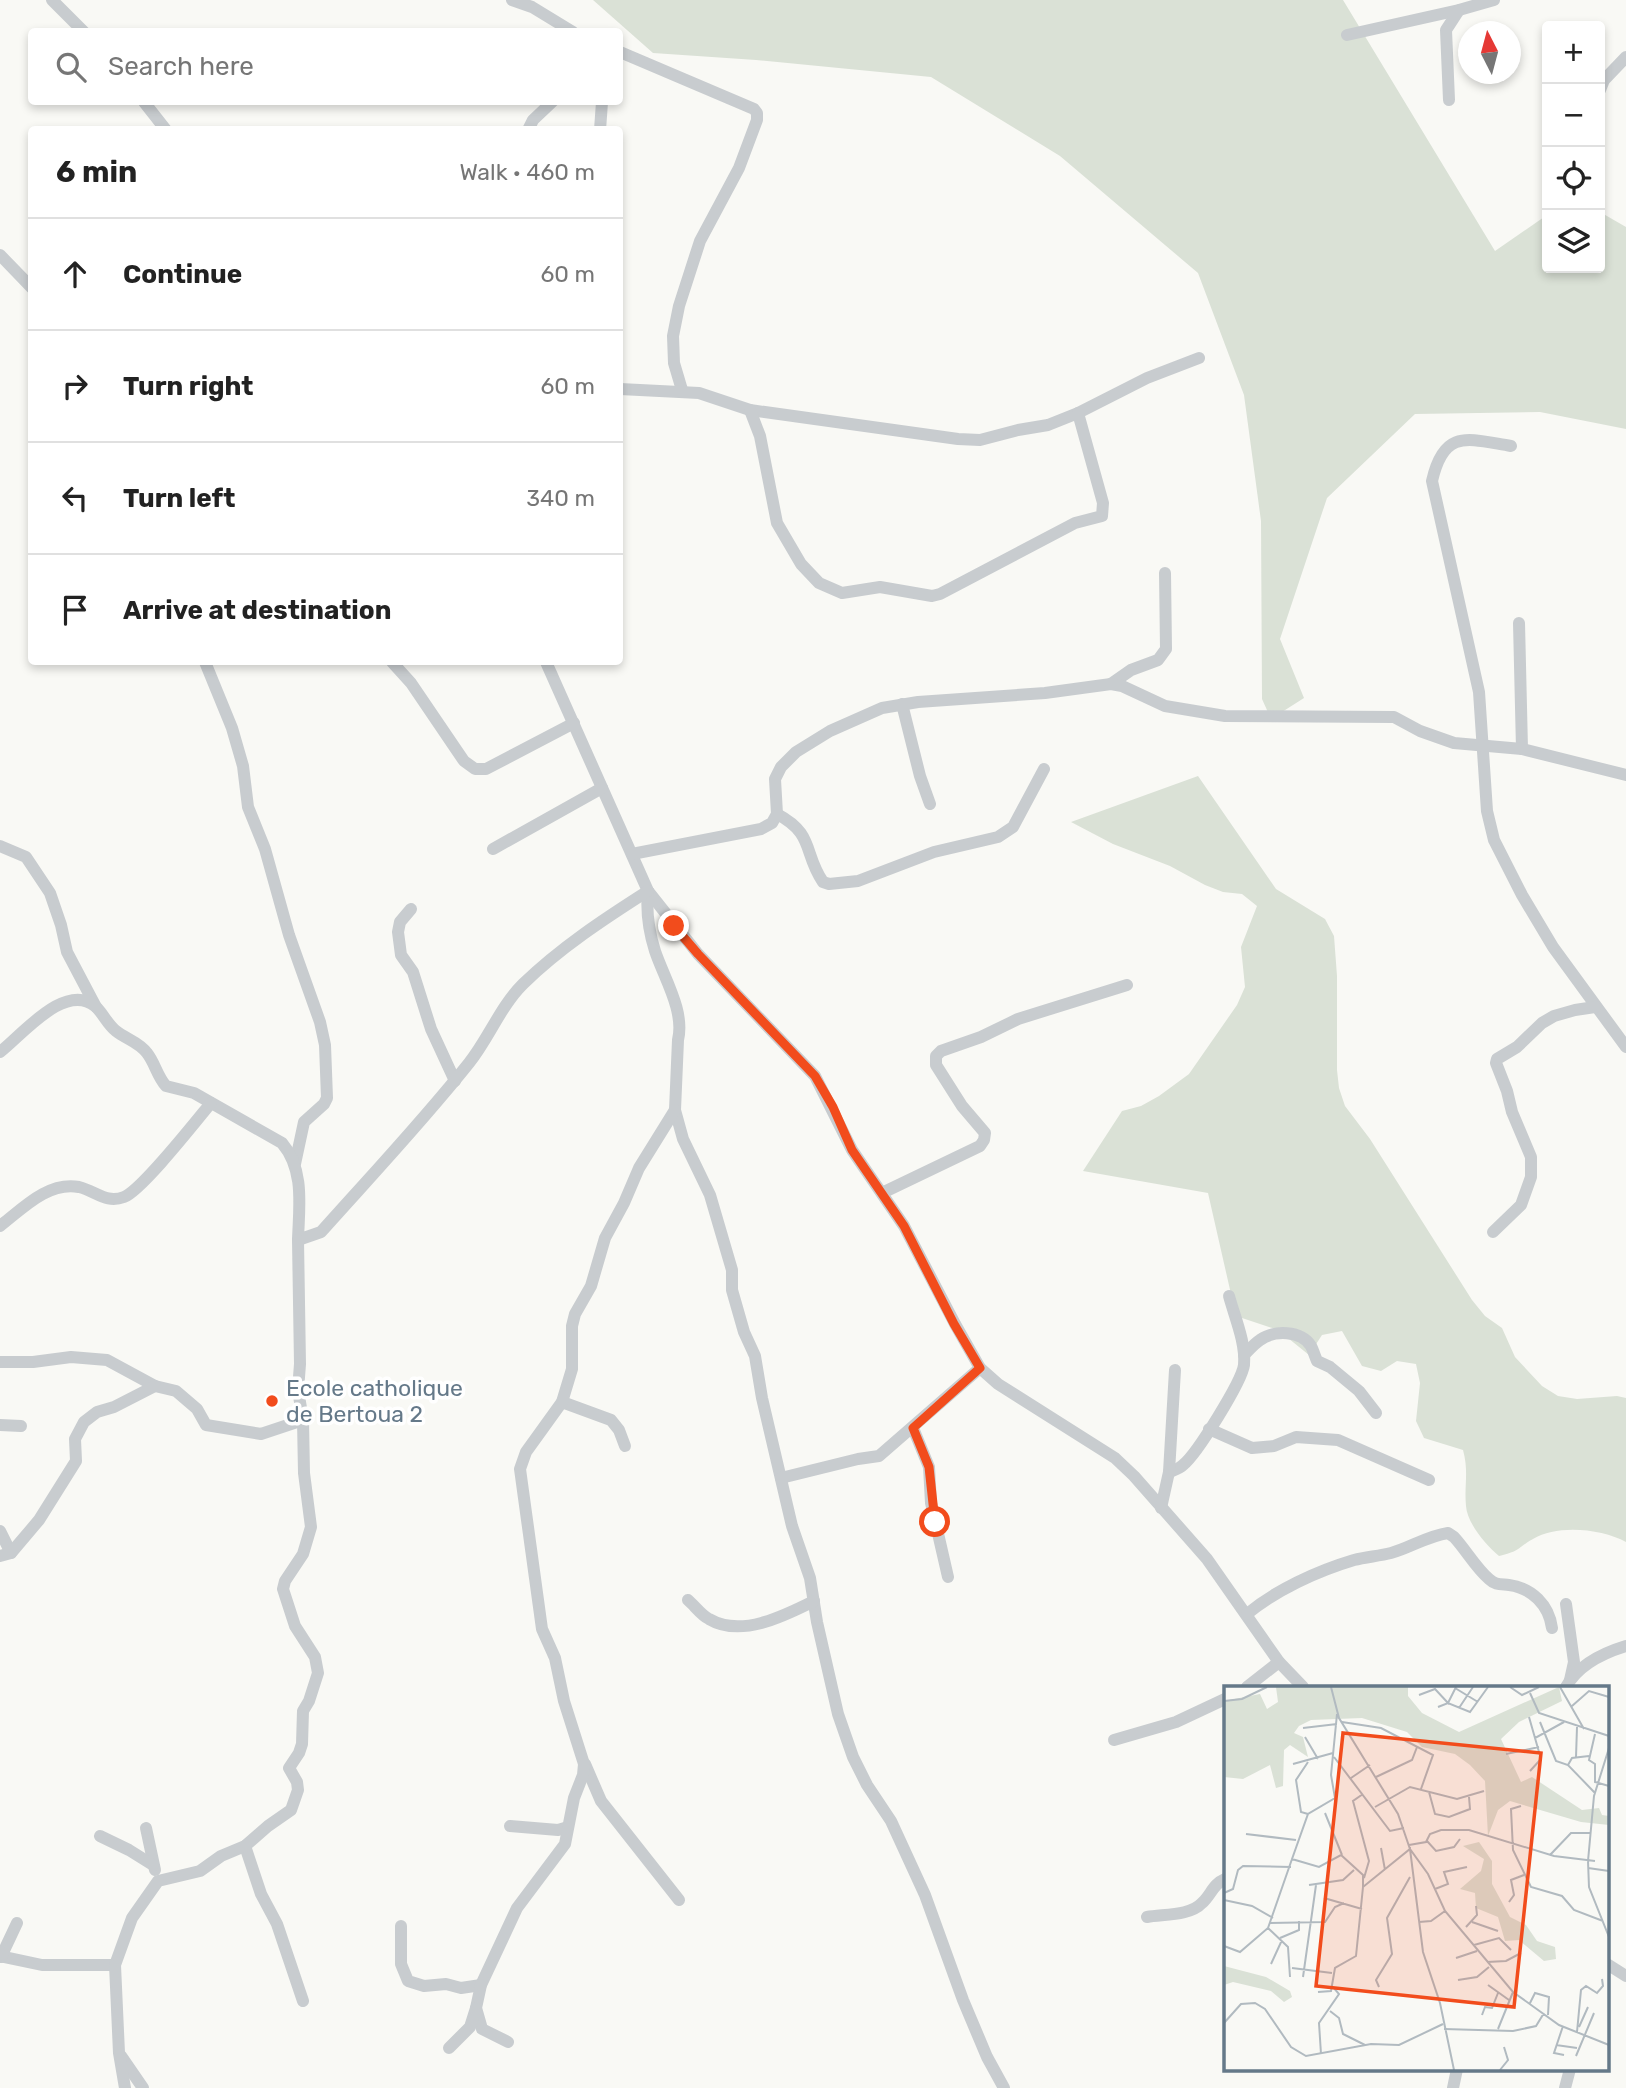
<!DOCTYPE html>
<html lang="en">
<head>
<meta charset="utf-8">
<style>
	:root { --surface:#fff; --page:#f2f2f2; --text:#222; --muted:#767676; --line:#e0e0e0 }
	body { margin:0; font-family:Rubik,sans-serif; background:var(--page); color:var(--text) }
	.controls { position:absolute; right:21px; top:21px; display:grid; overflow:hidden; border-radius:7px; box-shadow:0 4px 10px #0003 }
	.controls button { width:63px; height:63px; display:grid; place-items:center; padding:0; border:0; border-bottom:2px solid var(--line); background:var(--surface); color:var(--text); font:35px sans-serif }
	.compass { position:absolute; left:1458px; top:21px; width:63px; height:63px; border-radius:50%; background:var(--surface); box-shadow:0 4px 10px #0003; rotate:354deg }
	.stop { position:absolute; width:21px; height:21px; margin:-16px; border:5px solid #f24c1c; border-radius:50%; background:#fff }
	.stop.end { background:#f24c1c; border-color:#fff; box-shadow:0 2px 7px #0008 }
	.list { margin:0; padding:0; list-style:none }
	h2 { display:flex; justify-content:space-between; align-items:center; height:91px; margin:0; padding:0 28px; font-size:30px }
	h2 small { font-size:23px; font-weight:400; color:var(--muted) }
	.list li { display:grid; grid-template-columns:46px 1fr auto; gap:21px; align-items:center; box-sizing:border-box; height:112px; padding:0 28px; border-top:2px solid var(--line) }
	.list b { display:block; font-size:26px; white-space:nowrap }
	.list em { font-size:23px; font-style:normal; color:var(--muted) }
	.icon { flex:none; width:38px; height:38px; fill:none; stroke:currentColor; stroke-width:2; stroke-linecap:round; stroke-linejoin:round }
	.map { position:relative; flex:none; width:1626px; height:2088px; overflow:hidden }
	.search { position:absolute; background:var(--surface); box-shadow:0 4px 10px #0003; left:28px; top:28px; width:595px; height:77px; display:flex; align-items:center; gap:18px; box-sizing:border-box; padding:0 24px; border-radius:7px; color:var(--muted); font-size:26px }
	.panel { position:absolute; background:var(--surface); box-shadow:0 4px 10px #0003; left:28px; top:126px; width:595px; height:539px; border-radius:7px }
	.map>svg:first-child { display:block }
	.green { fill:#dae1d6 }
	.lines { fill:none; stroke-linecap:round; stroke-linejoin:round }
	.minor { stroke:#c8cccf; stroke-width:12 }
	.route { stroke:#f24c1c; stroke-width:9 }
	.poi-dot { fill:#f24c1c; stroke:#fff; stroke-width:2.5 }
	.labels { text-anchor:middle; stroke-width:7; stroke-linejoin:round; paint-order:stroke }
	.poi-label { font-size:23px; fill:#657989; stroke:#fff; text-anchor:start }
	.inset-road { fill:none; stroke:#b1bac0; stroke-width:2 }
	.view { fill:#f24c1c; fill-opacity:0.15; stroke:#f24c1c; stroke-width:3.5 }
	.inset-edge { fill:none; stroke:#657989; stroke-width:3.5 }
</style>
</head>
<body>
<div class="map">
<svg width="1626" height="2088" viewBox="0 0 1626 2088">
	<rect width="100%" height="100%" fill="#f9f9f5"/>
	<g class="green">
		<polygon points="593,0 1343,0 1495,251 1547,215 1547,268 1600,268 1600,212 1626,227 1626,429 1540,412 1415,414 1327,498 1280,639 1304,698 1271,719 1262,699 1261,521 1244,395 1198,273 1060,156 931,77 756,60 653,53"/>
		<path d="M1198,776L1276,889L1325,919L1334,936L1337,976V1070L1339,1088L1345,1106L1370,1139L1472,1300L1485,1316L1502,1328L1515,1357L1542,1386L1558,1396L1577,1399L1617,1396L1626,1398V1542C1602,1529 1558,1524 1533,1539C1517,1548 1521,1551 1499,1556C1486,1545 1467,1523 1466,1506C1464,1485 1469,1472 1463,1450L1424,1438L1416,1421L1420,1383L1416,1364L1397,1361L1381,1371L1362,1366L1342,1331L1322,1335L1309,1355L1278,1330L1236,1316L1208,1193L1083,1171L1122,1111L1141,1106L1159,1096L1189,1074L1237,1005L1245,987L1241,947L1257,906L1242,894L1223,892L1205,885L1170,866L1113,844L1071,822Z"/>
	</g>
	<g class="lines">
		<g class="minor">
			<polyline points="52,0 84,32"/>
			<polyline points="512,0 532,7 573,32"/>
			<polyline points="1347,35 1459,10 1494,0"/>
			<polyline points="620,52 754,109 757,113 757,120 739,168 700,241 679,306 673,336 674,363 682,390"/>
			<polyline points="1600,90 1604,80 1626,57"/>
			<polyline points="1449,100 1446,30 1459,10"/>
			<polyline points="144,102 166,130"/>
			<polyline points="528,130 533,120 552,102"/>
			<polyline points="600,130 602,102"/>
			<polyline points="0,255 32,288"/>
			<polyline points="620,389 699,393 750,410 958,439 980,440 1018,430 1048,425 1078,413 1147,378 1199,358"/>
			<polyline points="750,410 760,436 777,523 801,564 819,583 842,593 880,587 932,596 940,594 1075,523 1102,516 1103,503 1078,413"/>
			<path d="M1511,446C1468,439 1444,428 1432,481L1479,692L1487,811L1494,840L1522,895L1553,947L1626,1047"/>
			<polyline points="1519,623 1522,749"/>
			<polyline points="205,662 232,728 243,766 248,807 265,849 289,935 320,1022 325,1045 327,1098 324,1104 304,1122 295,1164"/>
			<polyline points="392,662 411,683 464,761 475,769 486,769 574,723"/>
			<polyline points="546,662 648,891 698,954 815,1076 852,1150 904,1226 955,1324 980,1368 998,1384 1115,1458 1134,1476 1207,1559 1279,1662 1303,1687"/>
			<polyline points="1111,684 1131,670 1158,660 1166,649 1165,573"/>
			<polyline points="902,704 920,776 930,804"/>
			<path d="M777,814C815,834 803,853 823,882L829,884L858,881L934,852L998,837L1013,827L1044,769"/>
			<polyline points="0,846 26,857 50,893 61,925 67,952 96,1007"/>
			<polyline points="493,849 602,788"/>
			<polyline points="632,854 761,829 772,823 777,814 775,779 781,767 796,752 830,731 882,708 918,702 1045,693 1111,684 1122,686 1165,706 1225,716 1394,717 1420,731 1454,743 1522,749 1626,775"/>
			<path d="M648,891C646,911 649,932 655,951C664,978 685,1011 678,1040L675,1110L683,1139L710,1195L732,1270V1290L744,1332L755,1356L762,1398L792,1526L810,1578L817,1622L838,1714L853,1757L867,1785L891,1821L925,1895L963,2000L987,2057L1004,2088"/>
			<polyline points="411,909 400,922 398,932 401,955 413,972 431,1029 455,1081"/>
			<path d="M0,1052C23,1034 65,982 95,1006C103,1013 107,1024 116,1031C126,1039 139,1042 147,1053C155,1063 157,1076 166,1086L194,1093L282,1143C305,1170 299,1207 298,1240L321,1232C371,1176 422,1122 469,1063C489,1038 500,1007 523,984C560,948 604,919 648,891"/>
			<polyline points="882,1193 980,1146 984,1140 985,1133 962,1106 936,1065 936,1056 941,1051 981,1037 1018,1019 1127,985"/>
			<path d="M0,1226C22,1209 48,1181 79,1187C96,1191 106,1204 124,1197C142,1190 196,1121 211,1103"/>
			<polyline points="1493,1232 1521,1205 1531,1177 1531,1157 1512,1112 1507,1091 1496,1063 1497,1059 1517,1047 1542,1023 1554,1016 1575,1010 1595,1007"/>
			<path d="M1244,1355C1249,1350 1254,1344 1260,1340C1274,1330 1301,1330 1311,1346C1313,1350 1315,1356 1317,1361L1330,1367L1359,1391L1376,1413"/>
			<polyline points="0,1362 33,1362 71,1357 107,1360 155,1386 176,1391 197,1409 206,1425 261,1434 303,1420"/>
			<polyline points="562,1402 611,1420 619,1430 625,1446"/>
			<polyline points="0,1425 21,1426"/>
			<polyline points="913,1428 929,1467 931,1503 948,1577"/>
			<polyline points="1209,1429 1252,1448 1274,1446 1296,1437 1338,1440 1429,1480"/>
			<path d="M1169,1472C1174,1470 1179,1469 1183,1465C1197,1454 1242,1381 1244,1365C1246,1343 1235,1318 1229,1296"/>
			<polyline points="781,1478 858,1459 879,1456 980,1368"/>
			<polyline points="1161,1508 1169,1472 1175,1370"/>
			<polyline points="0,1531 11,1553"/>
			<polyline points="0,1556 11,1553 39,1520 76,1461 75,1439 84,1422 97,1412 114,1407 155,1386"/>
			<path d="M688,1600C695,1606 701,1615 709,1619C741,1638 784,1616 814,1601"/>
			<polyline points="1566,1604 1574,1662 1570,1680"/>
			<path d="M1247,1614C1276,1590 1317,1571 1354,1560C1366,1557 1379,1556 1391,1553C1410,1548 1427,1536 1448,1533L1454,1537C1466,1550 1476,1568 1489,1579C1495,1585 1501,1584 1509,1585C1532,1588 1549,1605 1552,1628"/>
			<polyline points="1247,1687 1279,1662"/>
			<path d="M1566,1687C1578,1665 1603,1653 1626,1646"/>
			<polyline points="1114,1740 1176,1722 1225,1699"/>
			<polyline points="585,1764 601,1801 679,1900"/>
			<polyline points="510,1826 558,1830 568,1827"/>
			<polyline points="146,1828 155,1870"/>
			<polyline points="100,1836 129,1850 153,1865"/>
			<polyline points="245,1846 261,1894 277,1924 303,2001"/>
			<path d="M1147,1917C1164,1914 1190,1916 1202,1903C1211,1895 1213,1884 1225,1879"/>
			<polyline points="401,1926 401,1964 408,1981 424,1986 446,1984 461,1988 481,1985"/>
			<polyline points="0,1956 42,1965 115,1965"/>
			<polyline points="1,1957 17,1923"/>
			<polyline points="1607,1964 1626,1976"/>
			<polyline points="508,2042 482,2029 476,2008 481,1985 517,1908 565,1844 574,1798 583,1775 584,1764 564,1701 555,1658 542,1629 520,1469 526,1452 562,1402 572,1369 572,1326 575,1314 591,1286 605,1238 624,1203 639,1168 675,1110"/>
			<polyline points="449,2048 470,2027 476,2008"/>
			<polyline points="121,2056 143,2088"/>
			<polyline points="125,2088 119,2053 115,1965 132,1918 158,1881 200,1871 221,1856 245,1846 268,1826 291,1810 298,1790 297,1782 289,1768 299,1753 302,1744 303,1711 309,1701 318,1673 315,1657 295,1626 283,1589 285,1581 303,1554 311,1527 304,1473 303,1420 298,1390 300,1364 298,1240"/>
			<polyline points="1453,2088 1457,2069"/>
			<polyline points="1565,2088 1570,2069"/>
		</g>
	</g>
	<g class="lines">
		<polyline class="route" points="674,926 698,954 815,1076 833,1107 852,1150 904,1226 954,1324 980,1368 913,1428 929,1467 935,1522"/>
	</g>
	<circle class="poi-dot" cx="272" cy="1401" r="7"/>
	<g class="labels">
		<g class="poi-label">
			<text x="286" y="1396">Ecole catholique<tspan x="286" dy="26">de Bertoua 2</tspan></text>
		</g>
	</g>
	<g transform="translate(1224 1686)">
		<rect width="385" height="385" fill="#f9f9f5"/>
		<path d="M52,1H184V10L198,27L235,46L335,1L338,15L295,36L277,53L297,96L308,91L358,124L375,122L378,129L385,130V139L357,136L286,115L274,124L264,150L261,95L246,79L231,68L198,61L183,46L138,32L87,34L75,40L70,47L79,51L84,71L66,59L60,64L59,100L52,102L46,79L19,93L0,91V15L36,8L43,23L54,16ZM255,156L268,175V198L286,231L302,239L313,255L331,261L332,273L320,275L295,254L281,255L274,231L252,222L251,207L236,203L257,185L260,173L239,160ZM0,280L42,291L66,305L68,311L60,316L47,305L9,296L0,299Z" fill="#dae1d6"/>
		<path class="inset-road" d="M107,1L115,32L174,128L186,163L204,188L221,225L289,306L335,339L385,359M286,1L298,9L315,1M336,1L360,43M231,2L254,16M306,7L315,27L385,50M195,9L211,3L224,17L232,1M0,15L18,13L43,1M348,20L365,5L385,11M214,21L224,17L246,26L264,1M235,22L249,1M113,28L107,89L111,112L84,128L68,173L95,181L117,169L139,189V201L186,163L199,266L216,317L230,384M305,31L311,52M118,36L157,42L209,69L197,103M316,36L332,75L344,79L371,107M79,42L113,38M371,48L365,74L371,78V96L385,100M81,51L94,73M385,62L370,110L364,175L365,201L385,251M282,68L315,61M110,71L166,145L180,142M352,71L353,41M84,76L72,94L77,126L84,128M69,78L109,67M344,79L348,72L365,70M306,85L317,73L311,52L340,36M152,91L188,74L193,61M127,92L146,79M205,106L211,128L225,131L246,123L245,111M139,108L129,115L145,175L140,192M297,120L287,123L289,164L307,201L338,210L350,224L379,235M151,121L186,101L233,113L260,105M101,127L118,169M22,148L72,154M203,155L212,165L230,161L236,153M185,159L202,156L206,148L217,144H245L330,170L371,175M157,162L161,184M326,169L347,147H366M364,182L385,185M85,199L119,194L130,184M211,203L224,198L220,186L243,181M0,207L9,203L14,184L19,180L67,181M100,212L138,223M0,214L28,220L49,232M285,216L290,209L287,194L300,189M195,236L207,235L221,225M248,236L274,245M46,237L101,236L111,221L120,217M242,241L253,229L252,220M44,242L64,261L66,291M56,252L75,244V235M250,259L275,252L287,264M0,260L16,266L44,242L68,173M232,272L253,265M263,276L282,275L297,267M47,278L58,254M68,282L108,287M79,291L92,199M234,294L253,291L265,281M264,299L285,314M155,301L152,294L168,268L163,232L186,191M94,306L107,305L111,282L132,270L139,201M306,317L311,307L325,311L324,329M106,325L115,332L119,348L141,359M258,329L261,321L268,322L274,307M0,337L17,318L31,317L41,323L67,361L82,370L147,358L175,359L219,338M339,340L330,367L340,369M355,341L364,321M220,343L289,345L312,340L320,327M274,343L289,306M353,346L357,304L362,300L373,307L379,300L378,293M332,359L353,362M97,368L95,337L115,308L109,301M352,370L370,327M276,384L284,374L280,361"/>
		<path class="view" d="M119,47L317,67L290,321L92,300Z"/>
		<rect width="385" height="385" class="inset-edge"/>
	</g>
</svg>
<div class="controls">
<button>+</button>
<button>−</button>
<button><svg class="icon" aria-label="locate" viewBox="0 0 24 24"><circle cx="12" cy="12" r="6"/><path d="M12 2v4M12 18v4M2 12h4M18 12h4"/></svg></button>
<button><svg class="icon" aria-label="layers" viewBox="0 0 24 24"><path d="M12 4l9 5-9 5-9-5zM3 14l9 5 9-5"/></svg></button>
</div>
<svg class="compass" viewBox="-18 -18 36 36"><path d="M0-13l5 13h-10z" fill="#e53935"/><path d="M0 13l5-13h-10z" fill="#767676"/></svg>
<div class="stop" style="left:935px;top:1522px"></div>
<div class="stop end" style="left:674px;top:926px"></div>
<div class="search"><svg class="icon" aria-label="search" viewBox="0 0 24 24"><circle cx="10" cy="10" r="6"/><path d="M15 15l6 6"/></svg>Search here</div>
<section class="panel">
<h2>6 min<small>Walk · 460 m</small></h2>
<ul class="list">
<li><svg class="icon" aria-label="ahead" viewBox="0 0 24 24"><path d="M12 20V5M6 11l6-6 6 6"/></svg><div><b>Continue</b></div><em>60 m</em></li>
<li><svg class="icon" aria-label="right" viewBox="0 0 24 24"><path d="M7 20v-9h11M14 6l5 5-5 5"/></svg><div><b>Turn right</b></div><em>60 m</em></li>
<li><svg class="icon" aria-label="left" viewBox="0 0 24 24"><path d="M17 20v-9H6M10 6l-5 5 5 5"/></svg><div><b>Turn left</b></div><em>340 m</em></li>
<li><svg class="icon" aria-label="arrive" viewBox="0 0 24 24"><path d="M6 21V4h12l-3 4 3 4H6"/></svg><div><b>Arrive at destination</b></div></li>
</ul>
</section>
</div>
</body>
</html>
